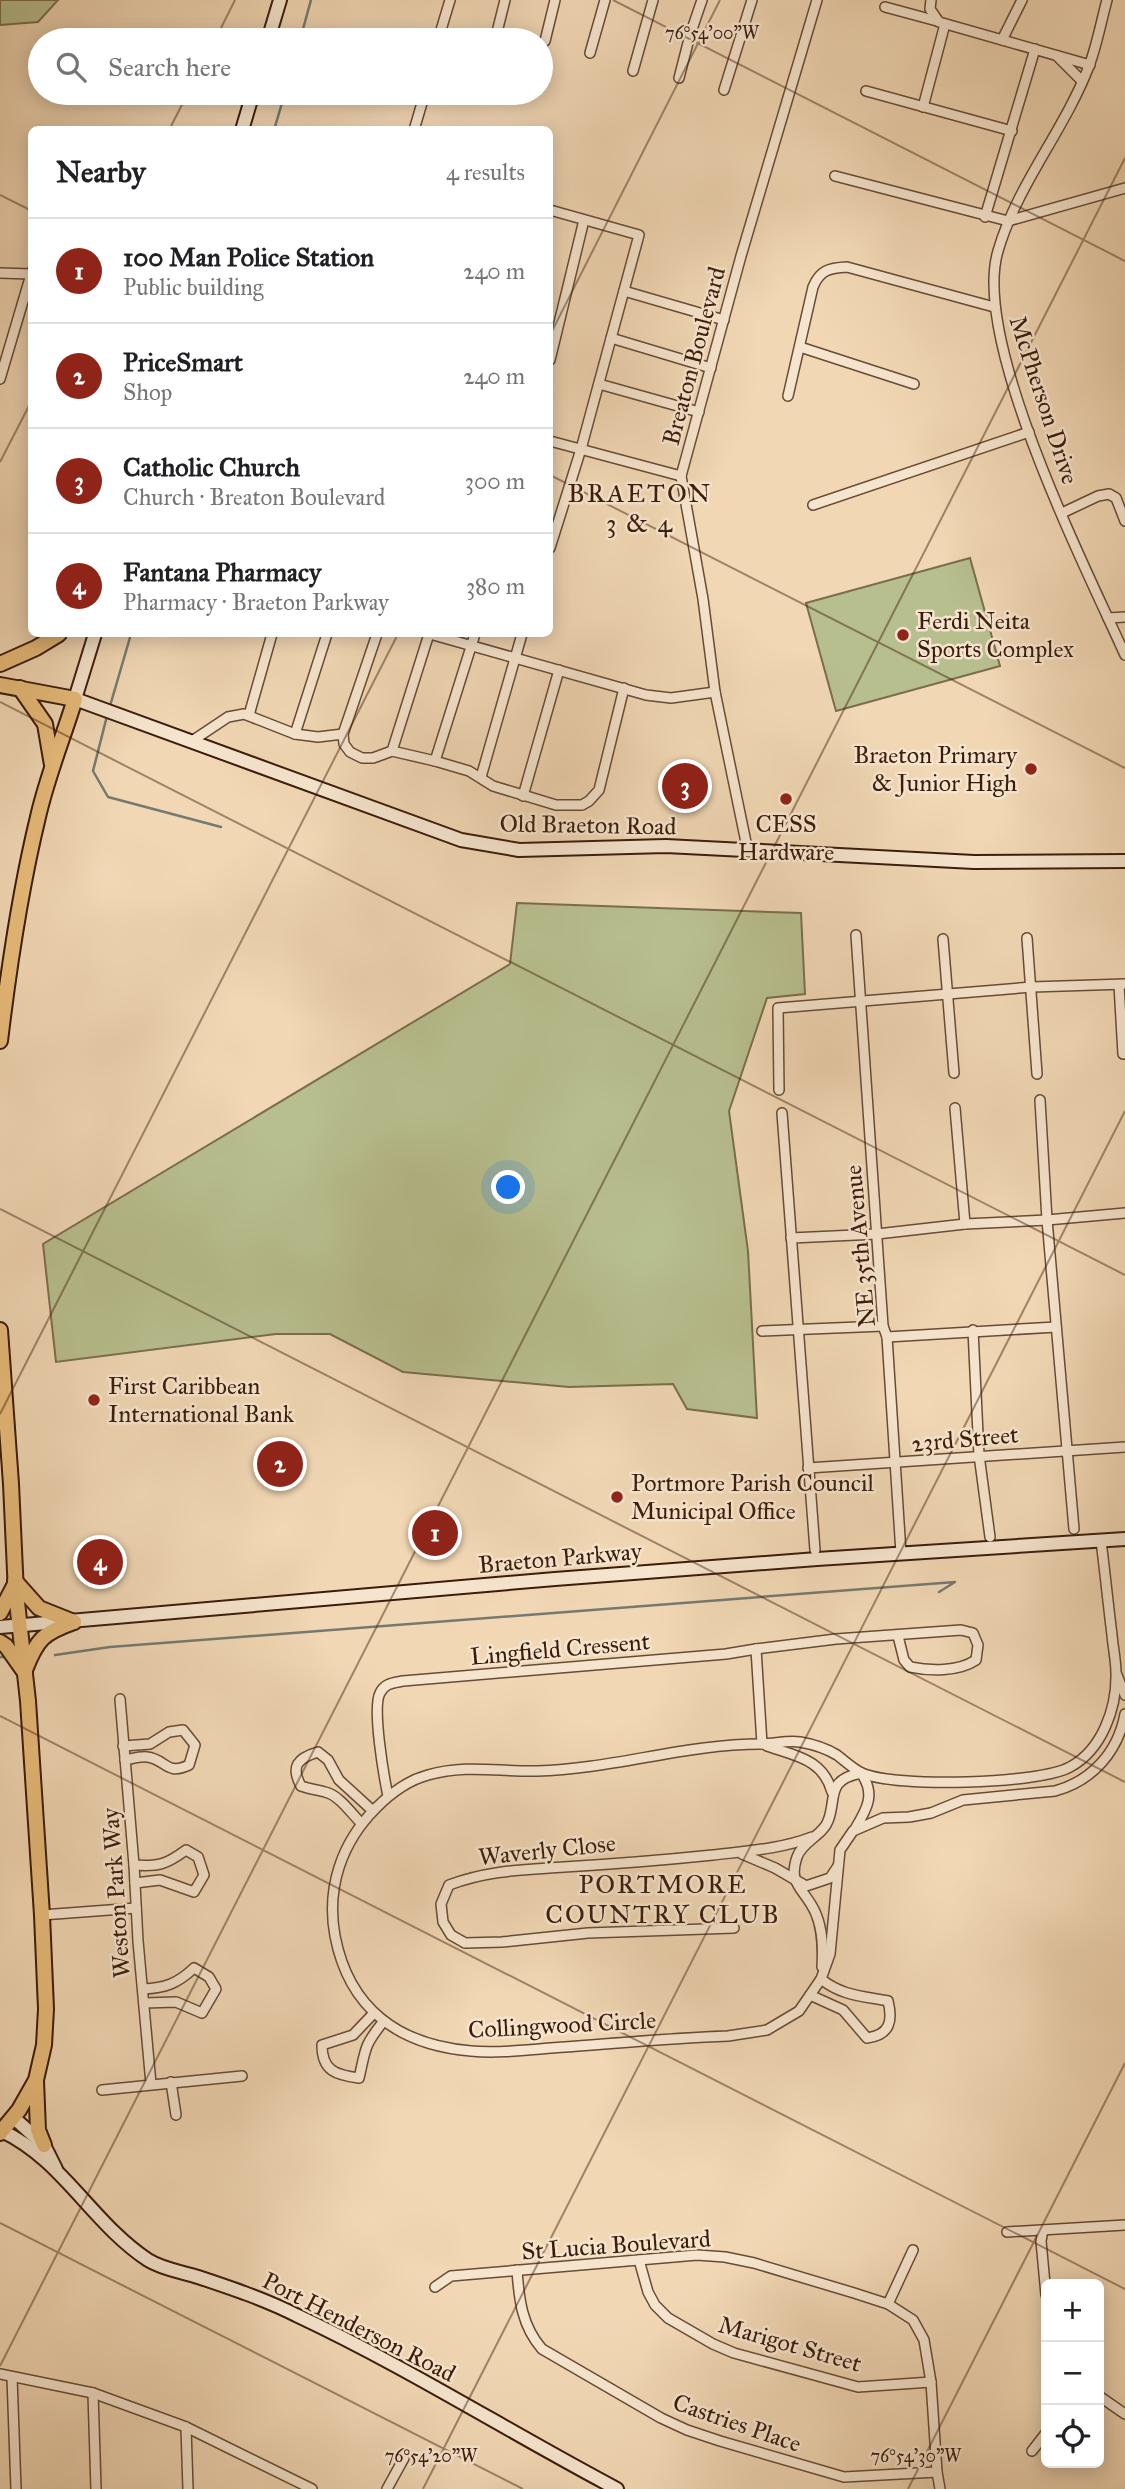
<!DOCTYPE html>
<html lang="en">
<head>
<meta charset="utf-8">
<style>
	:root { --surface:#fff; --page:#f2f2f2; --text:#202124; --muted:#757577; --line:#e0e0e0; --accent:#8f2418 }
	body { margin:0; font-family:"IM FELL Great Primer",serif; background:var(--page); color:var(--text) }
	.controls { position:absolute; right:21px; bottom:21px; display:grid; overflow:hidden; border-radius:10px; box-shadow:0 4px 18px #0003 }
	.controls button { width:63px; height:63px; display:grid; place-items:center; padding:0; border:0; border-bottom:2px solid var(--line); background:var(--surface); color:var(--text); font:35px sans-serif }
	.you { position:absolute; left:509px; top:1188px; width:24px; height:24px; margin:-18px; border:5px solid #fff; border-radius:50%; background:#1a73e8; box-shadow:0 0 0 10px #1a73e833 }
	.badge { display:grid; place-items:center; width:46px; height:46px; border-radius:50%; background:var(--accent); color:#fff; font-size:23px; font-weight:700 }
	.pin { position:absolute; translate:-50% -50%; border:4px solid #fff; box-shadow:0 2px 7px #0006 }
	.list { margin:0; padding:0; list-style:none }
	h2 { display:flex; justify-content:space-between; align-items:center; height:91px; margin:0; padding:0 28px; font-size:30px }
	h2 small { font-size:23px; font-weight:400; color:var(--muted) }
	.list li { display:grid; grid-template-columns:46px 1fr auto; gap:21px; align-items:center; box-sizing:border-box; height:105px; padding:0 28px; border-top:2px solid var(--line) }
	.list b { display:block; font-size:26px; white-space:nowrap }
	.list p { margin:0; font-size:23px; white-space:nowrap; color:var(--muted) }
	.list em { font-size:23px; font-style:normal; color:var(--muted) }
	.icon { flex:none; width:38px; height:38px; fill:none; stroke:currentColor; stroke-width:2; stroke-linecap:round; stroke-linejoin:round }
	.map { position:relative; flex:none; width:1125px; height:2489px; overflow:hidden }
	.search { position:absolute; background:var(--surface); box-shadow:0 4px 18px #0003; left:28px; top:28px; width:525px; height:77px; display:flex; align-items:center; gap:18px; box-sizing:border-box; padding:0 24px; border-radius:38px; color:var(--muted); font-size:26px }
	.panel { position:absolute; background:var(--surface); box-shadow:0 4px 18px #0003; left:28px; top:126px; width:525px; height:511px; border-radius:10px }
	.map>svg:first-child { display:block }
	.green { fill:#b8bf8f; stroke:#7a6e4d; stroke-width:2 }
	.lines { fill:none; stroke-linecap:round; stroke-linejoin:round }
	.stream { stroke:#757a71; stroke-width:2.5 }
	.street-casing { stroke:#684b35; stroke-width:12 }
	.secondary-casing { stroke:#3b1c0b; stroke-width:16 }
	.primary-casing { stroke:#3b1c0b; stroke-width:18 }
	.street { stroke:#f6e5ce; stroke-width:9 }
	.secondary { stroke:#f6e5ce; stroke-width:12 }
	.primary { stroke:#e8bc7a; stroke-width:14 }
	.ticks { fill:none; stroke:#3b1c0b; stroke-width:2; stroke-opacity:0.45 }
	.poi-dot { fill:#8f2418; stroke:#f6e5ce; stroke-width:2.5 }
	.labels { text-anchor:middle; stroke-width:5; stroke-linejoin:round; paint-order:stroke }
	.street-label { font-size:24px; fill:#3b1c0b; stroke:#f6e5ce }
	.poi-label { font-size:24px; fill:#3b1c0b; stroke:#f6e5ce; text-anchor:start }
	.neighbourhood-label { font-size:26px; letter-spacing:2px; fill:#3b1c0b; stroke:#f6e5ce }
	.ticks-label { font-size:18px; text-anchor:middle; fill:#3b1c0b; stroke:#f6e5ce; stroke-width:5; stroke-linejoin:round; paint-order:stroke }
</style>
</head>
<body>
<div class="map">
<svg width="1125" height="2489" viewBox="0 0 1125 2489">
	<rect width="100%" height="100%" fill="#f1d7b4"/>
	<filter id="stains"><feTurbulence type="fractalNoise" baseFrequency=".00286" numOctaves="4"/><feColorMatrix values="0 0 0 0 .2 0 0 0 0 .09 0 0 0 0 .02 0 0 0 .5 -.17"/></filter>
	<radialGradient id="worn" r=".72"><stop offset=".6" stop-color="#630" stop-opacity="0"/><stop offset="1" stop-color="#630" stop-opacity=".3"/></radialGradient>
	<g class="green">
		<polygon points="0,0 58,0 38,22 0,25"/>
		<polygon points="970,558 1000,666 836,711 806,603"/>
		<polygon points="517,903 801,913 805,994 767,998 729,1111 748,1251 757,1418 687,1409 673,1384 569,1387 403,1372 330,1334 276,1334 56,1362 43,1244 510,964"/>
	</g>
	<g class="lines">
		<g class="stream">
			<polyline points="300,40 311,0"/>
			<polyline points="274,130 285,93"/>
			<polyline points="110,706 131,634"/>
			<polyline points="107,716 93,771 108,797 221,827"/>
			<polyline points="55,1655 110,1647 955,1582 939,1592"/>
			<polyline points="0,1657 4,1657"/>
		</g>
		<g class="street-casing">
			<g id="street">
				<polyline points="931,0 930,9 939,22 1090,65"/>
				<path d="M1107,0C1101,22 1097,45 1089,66C1064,131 1017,185 998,251C971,341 1086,568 1125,655"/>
				<polyline points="885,7 937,21"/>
				<polyline points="498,28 505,0"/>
				<polyline points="438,40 450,0"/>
				<polyline points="1002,40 1022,0"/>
				<polyline points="545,41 555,0"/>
				<polyline points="590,53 605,0"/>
				<polyline points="1057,56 1082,81"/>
				<polyline points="633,71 653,0"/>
				<polyline points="679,78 690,35 702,0"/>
				<polyline points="724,90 752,0"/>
				<polyline points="866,91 1012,131"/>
				<polyline points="923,107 945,24"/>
				<polyline points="414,130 425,93"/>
				<polyline points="835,176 1008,221 1125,188"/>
				<polyline points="550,210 639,235 581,449 550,548"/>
				<polyline points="985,217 1035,49"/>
				<polyline points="0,273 31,274"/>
				<polyline points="624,291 724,320"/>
				<polyline points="611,338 711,368"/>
				<polyline points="800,347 914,384"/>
				<polyline points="550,360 584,220"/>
				<polyline points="0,379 32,271"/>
				<polyline points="599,384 699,412"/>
				<path d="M788,396L813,287C820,270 829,268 847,267L994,307"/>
				<polyline points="550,441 681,476"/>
				<polyline points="813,505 1029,432"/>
				<polyline points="1062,513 1098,496 1109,494 1116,498 1125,521"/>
				<polyline points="1108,618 1125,617"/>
				<polyline points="430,634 646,695 671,698 715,692"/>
				<polyline points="249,715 272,634"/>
				<polyline points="295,734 327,634"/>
				<polyline points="343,734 377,634"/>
				<polyline points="192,741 228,717 244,714 295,734 318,737 343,734 344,744 350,752 362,758 373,758 392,751 435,761 469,771 493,786 556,805 582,805 589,801 599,790 624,688"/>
				<polyline points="392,751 429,634"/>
				<polyline points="435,761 475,634"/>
				<polyline points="481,777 522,634"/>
				<polyline points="523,796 559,670"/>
				<polyline points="748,852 715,692 703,599 681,476 741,256 817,0"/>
				<polyline points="856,935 883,1326 887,1337 901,1553"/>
				<polyline points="1027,938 1037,1074"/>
				<polyline points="943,939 954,1073"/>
				<polyline points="1119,985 1123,1054"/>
				<polyline points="779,1090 778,1008 1032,987 1125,984"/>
				<polyline points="1040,1100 1047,1220 1074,1529"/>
				<polyline points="955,1108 965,1224"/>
				<polyline points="782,1113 815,1550"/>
				<polyline points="791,1238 877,1234 965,1224 1047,1220 1125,1213"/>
				<polyline points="973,1330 979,1455 990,1537"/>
				<polyline points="762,1331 883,1326"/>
				<polyline points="887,1337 1056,1327"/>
				<polyline points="808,1468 1125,1447"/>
				<path d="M1101,1541C1105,1572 1108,1603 1112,1635C1113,1647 1116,1661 1116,1673C1117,1708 1102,1750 1070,1767C1040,1784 895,1788 862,1773C853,1769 845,1761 837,1755C827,1749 812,1744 800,1742C787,1740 774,1744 761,1744C685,1744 613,1769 537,1771C498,1772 467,1764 428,1775C409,1780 390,1794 376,1808C342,1842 326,1887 335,1936C349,2009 399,2045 471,2051C501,2054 534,2049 565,2047C619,2043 674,2038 728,2036L767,2030L799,2011L821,1979L830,1954L840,1850L853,1831L883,1818L909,1817L931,1813L963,1800L1055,1791C1092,1781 1118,1752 1125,1714"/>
				<path d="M756,1649L836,1639L961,1630L973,1633L978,1645L976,1660C958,1672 930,1671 910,1667L904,1660L898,1636"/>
				<polyline points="1117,1675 1125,1695"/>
				<polyline points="120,1699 134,1865 138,1941 151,2084"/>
				<path d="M123,1746L150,1744L169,1732L183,1730L195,1745L189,1765C166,1776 166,1759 147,1757C141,1756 131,1759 125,1760"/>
				<path d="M767,1746C796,1756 823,1759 832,1792"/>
				<path d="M388,1796C384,1777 372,1708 380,1693C385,1683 393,1683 403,1681L726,1654L756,1649L762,1744"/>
				<path d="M361,1823C351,1813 339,1795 325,1792C317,1790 310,1789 301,1786C290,1766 298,1758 318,1752L328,1760L339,1780L373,1811"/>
				<path d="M855,1829C867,1809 876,1794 861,1773"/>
				<polyline points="742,1854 775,1868 806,1886 830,1878 838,1866"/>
				<path d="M134,1865C159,1867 167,1864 186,1850L198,1857L204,1875L194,1892L160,1880L135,1883"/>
				<polyline points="42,1915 136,1908"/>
				<path d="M734,1928L588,1933L502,1942L465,1943L451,1935L443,1922L441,1904L449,1885C489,1870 523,1870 564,1867C614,1864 664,1860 713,1855C747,1851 781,1849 812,1837"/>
				<path d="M822,1967C823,1949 823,1931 816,1914C806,1889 787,1886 797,1857C802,1842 823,1835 828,1821C837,1799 825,1780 861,1773"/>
				<path d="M143,1989C165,1988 177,1984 194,1968L209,1977L216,1989L202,2013L176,2002L144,2003"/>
				<path d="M810,1995L843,2010L867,2038C890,2035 893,2021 888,2001C863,1996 842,1996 821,1979"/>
				<path d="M374,2013L353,2035L322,2045C322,2071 336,2075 359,2078C366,2049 363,2047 383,2022"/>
				<polyline points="171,2082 176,2115"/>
				<polyline points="102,2090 242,2076"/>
				<polyline points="1043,2230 1041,2241 1046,2295"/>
				<polyline points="1007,2232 1125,2225"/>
				<polyline points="639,2260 648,2292 655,2305 668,2318 713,2344 734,2353 858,2387 931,2382"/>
				<path d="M517,2270C519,2300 522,2326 542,2349L661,2418L687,2430L720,2441L844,2477L937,2472"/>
				<polyline points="435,2287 451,2276 697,2255 725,2257 754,2263 854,2293 888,2304 913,2320 924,2340 931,2382 937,2472 940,2489"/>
				<polyline points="888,2304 913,2250"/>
				<polyline points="0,2374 93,2393 186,2427 312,2489"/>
				<polyline points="12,2377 16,2489"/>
				<polyline points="93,2393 96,2489"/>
				<polyline points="1099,2396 1125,2414"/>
				<polyline points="186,2427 188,2489"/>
				<polyline points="1032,2451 1046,2433"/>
				<polyline points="387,2489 404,2458"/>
			</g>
		</g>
		<g class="secondary-casing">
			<g id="secondary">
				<polyline points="268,40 280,0"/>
				<polyline points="242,130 253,93"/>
				<polyline points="95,634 75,699 461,840 519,850 666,846 974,862 1125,861"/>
				<polyline points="0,1627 555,1579 817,1559 1125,1539"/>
				<polyline points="14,2118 44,2145 56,2169"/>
				<path d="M2,2131C62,2159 93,2224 148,2260C162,2269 182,2272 198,2277C231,2288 264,2299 296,2315C407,2367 509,2432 617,2489"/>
			</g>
		</g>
		<g class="primary-casing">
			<g id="primary">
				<polyline points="0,664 36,648 59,634"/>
				<path d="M0,685L75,699C63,738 47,777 38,817C20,891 9,966 0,1041"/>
				<polyline points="20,688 45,724 52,765"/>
				<polyline points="0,1330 11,1484 16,1593 28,1701 42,1915 46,2009 44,2045 36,2080 19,2110 0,2133"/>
				<polyline points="15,1581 39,1608 74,1622"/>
				<polyline points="0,1613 14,1586"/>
				<polyline points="0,1642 6,1646 23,1670"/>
				<path d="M25,1670C37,1639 43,1633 74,1622"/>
				<polyline points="36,2081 38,2130 44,2145"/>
			</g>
		</g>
		<use href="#street" class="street"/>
		<use href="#secondary" class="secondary"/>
		<use href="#primary" class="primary"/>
	</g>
	<path class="ticks" d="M613,0L1125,261M215,40L235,0M169,130L188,93M0,195L32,211M550,335L720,0M0,462L32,400M550,475L1125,768M0,702L1125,1275M0,1209L1125,1782M0,1414L398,634M0,1716L1125,2289M0,2223L523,2489M0,2366L1125,158M423,2489L1125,1111M908,2489L1125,2063"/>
	<g class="poi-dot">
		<circle cx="903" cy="635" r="7"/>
		<circle cx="1031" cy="769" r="7"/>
		<circle cx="786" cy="799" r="7"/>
		<circle cx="94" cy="1400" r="7"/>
		<circle cx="617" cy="1497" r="7"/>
	</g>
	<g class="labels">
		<g class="street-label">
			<text transform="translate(694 356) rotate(-75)" y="8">Breaton Boulevard</text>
			<text transform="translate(1044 400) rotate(72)" y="8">McPherson Drive</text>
			<text transform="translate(588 825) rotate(1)" y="8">Old Braeton Road</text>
			<text transform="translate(860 1246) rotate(-95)" y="8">NE 35th Avenue</text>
			<text transform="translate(965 1439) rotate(-5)" y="8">23rd Street</text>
			<text transform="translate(560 1558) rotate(-5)" y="8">Braeton Parkway</text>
			<text transform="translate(560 1649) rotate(-5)" y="8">Lingfield Cressent</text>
			<text transform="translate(547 1850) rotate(-6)" y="8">Waverly Close</text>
			<text transform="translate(116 1893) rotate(-94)" y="8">Weston Park Way</text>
			<text transform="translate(562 2025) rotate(-3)" y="8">Collingwood Circle</text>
			<text transform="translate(616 2245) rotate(-4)" y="8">St Lucia Boulevard</text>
			<text transform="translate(359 2327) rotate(27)" y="8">Port Henderson Road</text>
			<text transform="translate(790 2344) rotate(16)" y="8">Marigot Street</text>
			<text transform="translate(737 2423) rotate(19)" y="8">Castries Place</text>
		</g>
		<g class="poi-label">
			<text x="917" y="629">Ferdi Neita<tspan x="917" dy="28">Sports Complex</tspan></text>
			<text x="1017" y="763" text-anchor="end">Braeton Primary<tspan x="1017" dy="28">&amp; Junior High</tspan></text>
			<text x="786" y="832" text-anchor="middle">CESS<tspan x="786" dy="28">Hardware</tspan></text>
			<text x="108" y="1394">First Caribbean<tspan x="108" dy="28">International Bank</tspan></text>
			<text x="631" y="1491">Portmore Parish Council<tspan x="631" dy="28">Municipal Office</tspan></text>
		</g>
		<g class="neighbourhood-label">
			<text x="640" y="502">BRAETON<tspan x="640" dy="30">3 &amp; 4</tspan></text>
			<text x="663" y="1893">PORTMORE<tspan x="663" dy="30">COUNTRY CLUB</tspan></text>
		</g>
	</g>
	<g class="ticks-label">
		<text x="712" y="39">76°54'00"W</text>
		<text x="431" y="2462">76°54'20"W</text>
		<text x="916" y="2462">76°54'30"W</text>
	</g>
	<rect width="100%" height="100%" filter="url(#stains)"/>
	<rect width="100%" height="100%" fill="url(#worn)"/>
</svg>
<div class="controls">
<button>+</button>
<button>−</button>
<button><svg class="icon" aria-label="locate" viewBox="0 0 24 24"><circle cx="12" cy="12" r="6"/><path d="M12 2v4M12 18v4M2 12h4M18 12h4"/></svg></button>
</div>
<div class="you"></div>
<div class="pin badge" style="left:435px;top:1533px">1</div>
<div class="pin badge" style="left:280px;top:1464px">2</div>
<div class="pin badge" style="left:685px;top:786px">3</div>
<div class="pin badge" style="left:100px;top:1562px">4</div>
<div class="search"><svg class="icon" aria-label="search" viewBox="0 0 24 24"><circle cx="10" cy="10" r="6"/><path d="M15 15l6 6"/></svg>Search here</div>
<section class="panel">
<h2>Nearby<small>4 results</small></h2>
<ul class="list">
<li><span class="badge">1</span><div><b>100 Man Police Station</b><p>Public building</p></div><em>240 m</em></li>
<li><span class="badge">2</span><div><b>PriceSmart</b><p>Shop</p></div><em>240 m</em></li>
<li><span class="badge">3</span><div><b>Catholic Church</b><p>Church · Breaton Boulevard</p></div><em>300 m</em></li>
<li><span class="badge">4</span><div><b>Fantana Pharmacy</b><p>Pharmacy · Braeton Parkway</p></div><em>380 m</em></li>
</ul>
</section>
</div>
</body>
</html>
